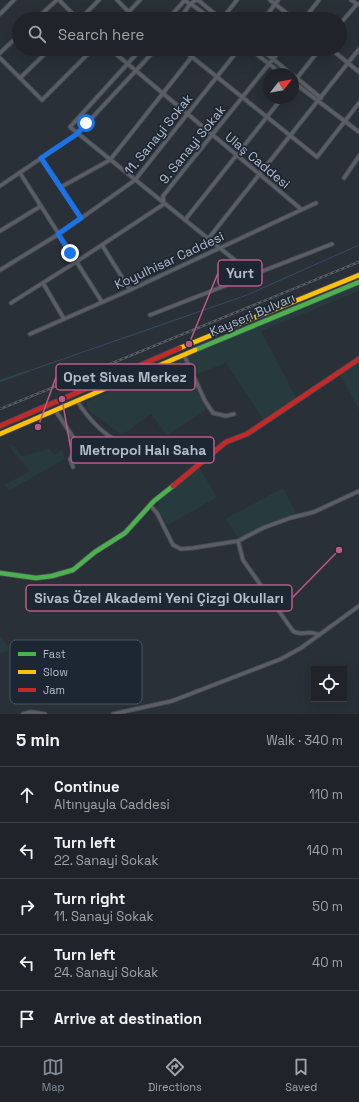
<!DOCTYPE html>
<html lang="en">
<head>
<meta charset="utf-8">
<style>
	:root { --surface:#20242a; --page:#282c32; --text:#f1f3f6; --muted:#a2a4a8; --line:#3d4147; --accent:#848b96 }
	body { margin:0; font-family:"Space Grotesk",sans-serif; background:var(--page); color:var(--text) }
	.controls { position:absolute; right:12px; bottom:12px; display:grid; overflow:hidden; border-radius:0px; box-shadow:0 4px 16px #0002 }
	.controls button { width:36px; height:36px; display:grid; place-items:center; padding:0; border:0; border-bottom:1px solid var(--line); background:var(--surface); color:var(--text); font:20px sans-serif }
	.compass { position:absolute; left:263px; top:68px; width:36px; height:36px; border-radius:50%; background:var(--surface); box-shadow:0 4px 16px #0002; rotate:59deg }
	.stop { position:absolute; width:12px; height:12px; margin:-9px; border:3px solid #1a73e8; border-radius:50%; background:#fff }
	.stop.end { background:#1a73e8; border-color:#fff; box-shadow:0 1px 4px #0008 }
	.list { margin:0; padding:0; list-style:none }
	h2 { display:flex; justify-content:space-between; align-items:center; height:52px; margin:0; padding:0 16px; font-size:17px }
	h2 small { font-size:13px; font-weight:400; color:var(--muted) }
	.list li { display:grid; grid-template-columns:26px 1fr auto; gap:12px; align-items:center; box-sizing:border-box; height:56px; padding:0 16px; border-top:1px solid var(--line) }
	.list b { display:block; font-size:15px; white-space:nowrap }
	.list p { margin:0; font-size:13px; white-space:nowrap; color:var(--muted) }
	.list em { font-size:13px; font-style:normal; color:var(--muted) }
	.icon { flex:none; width:22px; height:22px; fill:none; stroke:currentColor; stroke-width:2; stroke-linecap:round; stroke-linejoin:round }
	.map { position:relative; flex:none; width:359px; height:714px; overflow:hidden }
	.search { position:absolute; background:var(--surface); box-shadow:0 4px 16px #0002; left:12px; right:12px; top:12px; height:44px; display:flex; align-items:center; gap:10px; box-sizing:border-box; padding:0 14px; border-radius:22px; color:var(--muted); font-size:15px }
	.sheet { height:332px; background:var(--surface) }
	nav { display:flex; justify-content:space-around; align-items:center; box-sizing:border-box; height:56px; border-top:1px solid var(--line); background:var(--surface); font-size:11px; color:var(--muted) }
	nav a { display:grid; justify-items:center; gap:2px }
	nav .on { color:var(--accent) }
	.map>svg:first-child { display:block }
	.green { fill:#273a3e }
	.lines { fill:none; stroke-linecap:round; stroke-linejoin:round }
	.stream { stroke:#384963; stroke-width:1 }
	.street-casing { stroke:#484c53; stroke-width:5 }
	.fast-casing { stroke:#484c53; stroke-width:6 }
	.slow-casing { stroke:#484c53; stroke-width:6 }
	.jam-casing { stroke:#484c53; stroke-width:6 }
	.street { stroke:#5a5e66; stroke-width:3 }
	.fast { stroke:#4caf50; stroke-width:4.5 }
	.slow { stroke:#ffc107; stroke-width:4.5 }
	.jam { stroke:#c62828; stroke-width:4.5 }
	.rail-casing { stroke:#595d64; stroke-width:2.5 }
	.rail { stroke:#1d2633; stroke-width:1; stroke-dasharray:3; stroke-linecap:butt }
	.route { stroke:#1a73e8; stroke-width:5 }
	.labels { text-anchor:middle; stroke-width:3.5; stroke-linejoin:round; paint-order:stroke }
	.street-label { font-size:13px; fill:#b4bcc9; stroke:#1d2633 }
	.key { fill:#1d2633; stroke:#4a5360; stroke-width:1 }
	.key-label { font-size:11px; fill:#b4bcc9 }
	.leader { fill:none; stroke:#bc5a87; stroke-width:1.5 }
	.callout-dot { fill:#bc5a87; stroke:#1d2633; stroke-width:1.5 }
	.callout { fill:#1d2633; stroke:#bc5a87; stroke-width:1.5 }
	.callout-label { font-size:14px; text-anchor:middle; font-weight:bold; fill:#b4bcc9 }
</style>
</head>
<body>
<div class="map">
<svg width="359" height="714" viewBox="0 0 359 714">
	<rect width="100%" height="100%" fill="#2a3038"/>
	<g class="green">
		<polygon points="359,285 359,291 261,331 297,399 264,421 226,363 195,375 187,356"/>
		<polygon points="182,358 207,409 167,436 151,414 122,435 89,411 86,402"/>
		<polygon points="359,363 359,410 340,374"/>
		<polygon points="27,370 28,373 0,383 0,379"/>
		<polygon points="12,444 22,456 49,449 54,455 62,450 65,459 10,490 4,485 30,471 14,453 9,445"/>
		<path d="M199,467L217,497L168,525C161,515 154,512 160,499Z"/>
		<polygon points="283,488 296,513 238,538 225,519"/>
		<polygon points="0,635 8,646 9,651 0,653"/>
	</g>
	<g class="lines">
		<polyline class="stream" points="0,381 247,295 359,245"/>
		<g class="street-casing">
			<g id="street">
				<polyline points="59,0 78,19"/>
				<polyline points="117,0 129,12"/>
				<polyline points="184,0 190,4 196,0"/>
				<polyline points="198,0 221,19"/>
				<polyline points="270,0 294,19"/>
				<polyline points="351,0 359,5"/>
				<polyline points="191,4 212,19"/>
				<polyline points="0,14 14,0"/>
				<polyline points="36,19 57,0"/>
				<polyline points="80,19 99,0"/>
				<polyline points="122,19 140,0"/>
				<polyline points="168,19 185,0"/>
				<polyline points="180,19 190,4"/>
				<polyline points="222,19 237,0"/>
				<polyline points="264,19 278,0"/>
				<polyline points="304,19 319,0"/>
				<polyline points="340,24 357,4"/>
				<polyline points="110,49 301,209"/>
				<polyline points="141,49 70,127 252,274"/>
				<polyline points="182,49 317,157 359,103"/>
				<polyline points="250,49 282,74"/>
				<polyline points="261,49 291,74"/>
				<polyline points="331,49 359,72"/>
				<polyline points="0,53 19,35"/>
				<polyline points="0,58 42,100 93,49"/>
				<polyline points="293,75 321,98"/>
				<polyline points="20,78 50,49"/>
				<polyline points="293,82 359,132"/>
				<polyline points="293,83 320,49"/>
				<polyline points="41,158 81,218"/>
				<polyline points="20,173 102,302"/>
				<polyline points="344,178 359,156"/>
				<polyline points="0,186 77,134 156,49"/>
				<polyline points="61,187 110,160 198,49"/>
				<polyline points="185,220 282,98"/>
				<polyline points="0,231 41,206"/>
				<polyline points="208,239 359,49"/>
				<polyline points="102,245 130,290"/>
				<polyline points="0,270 59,234 135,180 239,49"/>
				<polyline points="43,283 64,319"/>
				<polyline points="11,303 76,262 164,204 163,196 281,49"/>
				<polyline points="150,315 332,244"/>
				<polyline points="30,334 130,290 316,203"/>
				<polyline points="184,355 205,401 213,413 226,416 234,414"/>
				<path d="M77,401C88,418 102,434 121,443L128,441"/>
				<polyline points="55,410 79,446 70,459 73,467"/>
				<polyline points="151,506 157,513 173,545 181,549 193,548 238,541 263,528 290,518 314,512 359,491"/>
				<path d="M238,541L243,560L293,631C301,637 310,629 319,635"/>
				<polyline points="23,714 31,712 45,714"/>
				<polyline points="113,714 172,701 281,659 301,648 359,606"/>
			</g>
		</g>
		<g class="fast-casing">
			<g id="fast">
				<polyline points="195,350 359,282"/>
				<polyline points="0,573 36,578 52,576 73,570 95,552 125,533 154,501 173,486"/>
			</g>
		</g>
		<g class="slow-casing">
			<g id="slow">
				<polyline points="180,348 359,275"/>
				<polyline points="0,434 195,350"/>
			</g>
		</g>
		<g class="jam-casing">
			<g id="jam">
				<polyline points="0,426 180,348"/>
				<polyline points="173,486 226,442 247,434 359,359"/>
			</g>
		</g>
		<use href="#street" class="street"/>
		<use href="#fast" class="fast"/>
		<use href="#slow" class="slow"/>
		<use href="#jam" class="jam"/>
		<g class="rail-casing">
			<polyline id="rail" points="0,409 359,262"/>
		</g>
		<use href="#rail" class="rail"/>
	</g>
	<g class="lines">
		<polyline class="route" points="70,253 58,234 81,218 41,158 77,134 86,123"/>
	</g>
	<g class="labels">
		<g class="street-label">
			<text transform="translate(158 134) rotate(-51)" y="5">11. Sanayi Sokak</text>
			<text transform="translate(192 144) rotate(-51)" y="5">9. Sanayi Sokak</text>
			<text transform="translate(258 160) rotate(40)" y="5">Ulaş Caddesi</text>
			<text transform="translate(169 260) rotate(-25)" y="5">Koyulhisar Caddesi</text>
			<text transform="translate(252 314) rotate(-23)" y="5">Kayseri Bulvarı</text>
		</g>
	</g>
	<rect x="10" y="640" width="132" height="64" rx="6" class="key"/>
	<rect x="18" y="652" width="18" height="4" fill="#4caf50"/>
	<rect x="18" y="670" width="18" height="4" fill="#ffc107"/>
	<rect x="18" y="688" width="18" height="4" fill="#c62828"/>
	<g class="key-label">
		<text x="43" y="658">Fast</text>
		<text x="43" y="676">Slow</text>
		<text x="43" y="694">Jam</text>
	</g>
	<path class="leader" d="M189 344L218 273M38 427L56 377M62 399L71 450M339 550L292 598"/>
	<g class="callout-dot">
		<circle cx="189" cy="344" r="4"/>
		<circle cx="38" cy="427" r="4"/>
		<circle cx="62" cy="399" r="4"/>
		<circle cx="339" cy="550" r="4"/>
	</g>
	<g class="callout">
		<rect x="218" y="260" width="44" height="26" rx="4"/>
		<rect x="56" y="364" width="139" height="26" rx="4"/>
		<rect x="71" y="437" width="143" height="26" rx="4"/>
		<rect x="26" y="585" width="266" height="26" rx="4"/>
	</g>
	<g class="callout-label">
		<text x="240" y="278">Yurt</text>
		<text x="125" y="382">Opet Sivas Merkez</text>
		<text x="143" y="455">Metropol Halı Saha</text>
		<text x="159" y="603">Sivas Özel Akademi Yeni Çizgi Okulları</text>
	</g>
</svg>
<div class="controls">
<button><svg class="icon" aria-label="locate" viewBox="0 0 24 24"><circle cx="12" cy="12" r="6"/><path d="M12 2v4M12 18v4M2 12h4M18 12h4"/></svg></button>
</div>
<svg class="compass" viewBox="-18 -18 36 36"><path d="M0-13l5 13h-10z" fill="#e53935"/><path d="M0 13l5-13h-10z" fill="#a2a4a8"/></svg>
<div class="stop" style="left:86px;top:123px"></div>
<div class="stop end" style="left:70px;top:253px"></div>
<div class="search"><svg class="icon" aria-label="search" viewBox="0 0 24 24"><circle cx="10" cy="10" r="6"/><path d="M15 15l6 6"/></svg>Search here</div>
</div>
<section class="sheet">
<h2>5 min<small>Walk · 340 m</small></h2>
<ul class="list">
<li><svg class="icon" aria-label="ahead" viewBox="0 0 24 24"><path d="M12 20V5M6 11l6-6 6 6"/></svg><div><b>Continue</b><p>Altınyayla Caddesi</p></div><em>110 m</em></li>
<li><svg class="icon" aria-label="left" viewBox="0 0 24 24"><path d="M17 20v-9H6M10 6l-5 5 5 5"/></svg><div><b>Turn left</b><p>22. Sanayi Sokak</p></div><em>140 m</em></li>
<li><svg class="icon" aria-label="right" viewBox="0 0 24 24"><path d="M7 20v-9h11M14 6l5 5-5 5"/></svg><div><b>Turn right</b><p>11. Sanayi Sokak</p></div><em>50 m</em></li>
<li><svg class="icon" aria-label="left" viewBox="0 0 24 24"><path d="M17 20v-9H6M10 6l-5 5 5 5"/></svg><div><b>Turn left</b><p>24. Sanayi Sokak</p></div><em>40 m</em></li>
<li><svg class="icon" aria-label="arrive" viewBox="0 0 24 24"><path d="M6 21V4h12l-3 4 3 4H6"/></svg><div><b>Arrive at destination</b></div></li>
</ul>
</section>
<nav>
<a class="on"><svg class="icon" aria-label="map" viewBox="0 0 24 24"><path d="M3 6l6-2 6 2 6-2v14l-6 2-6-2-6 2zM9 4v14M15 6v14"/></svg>Map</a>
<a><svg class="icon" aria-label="directions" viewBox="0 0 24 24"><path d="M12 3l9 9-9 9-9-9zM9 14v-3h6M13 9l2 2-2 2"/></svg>Directions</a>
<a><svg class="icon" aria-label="saved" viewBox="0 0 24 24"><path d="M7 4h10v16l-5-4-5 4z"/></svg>Saved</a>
</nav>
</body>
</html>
